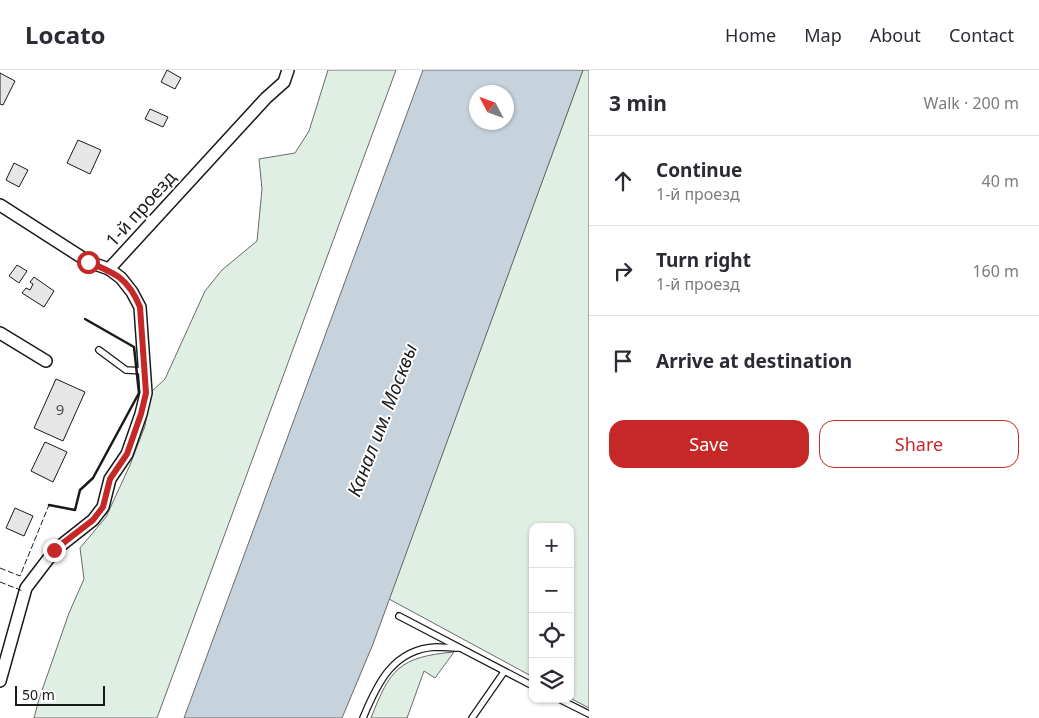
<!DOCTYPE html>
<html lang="en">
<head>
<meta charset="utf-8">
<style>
	:root { --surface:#fff; --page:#f2f2f3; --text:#2b2b33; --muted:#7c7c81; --line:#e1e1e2; --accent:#c62828 }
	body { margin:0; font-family:"Noto Sans",sans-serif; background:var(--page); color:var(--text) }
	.controls { position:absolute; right:15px; bottom:15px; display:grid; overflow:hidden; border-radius:10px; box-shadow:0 1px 4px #0004 }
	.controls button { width:45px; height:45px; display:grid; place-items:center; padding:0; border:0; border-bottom:1px solid var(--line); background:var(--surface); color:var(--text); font:25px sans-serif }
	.compass { position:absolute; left:469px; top:15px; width:45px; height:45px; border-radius:50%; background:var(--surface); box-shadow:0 1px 4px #0004; rotate:311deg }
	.scale { position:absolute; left:15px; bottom:12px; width:90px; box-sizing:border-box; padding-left:5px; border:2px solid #1a1a1a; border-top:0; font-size:14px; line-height:18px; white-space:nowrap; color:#1a1a1a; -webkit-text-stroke:4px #fff; paint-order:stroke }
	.stop { position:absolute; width:15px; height:15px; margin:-11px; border:4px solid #c62828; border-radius:50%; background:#fff }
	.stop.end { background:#c62828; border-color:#fff; box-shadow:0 1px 5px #0008 }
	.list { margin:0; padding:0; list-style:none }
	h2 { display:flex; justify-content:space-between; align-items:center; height:65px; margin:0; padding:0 20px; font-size:21px }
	h2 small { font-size:16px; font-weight:400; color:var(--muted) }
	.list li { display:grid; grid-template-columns:32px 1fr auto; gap:15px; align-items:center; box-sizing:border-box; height:90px; padding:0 20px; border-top:1px solid var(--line) }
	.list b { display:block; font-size:19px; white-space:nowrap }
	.list p { margin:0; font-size:16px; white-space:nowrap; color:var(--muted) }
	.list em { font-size:16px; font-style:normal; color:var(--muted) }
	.actions { display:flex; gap:10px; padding:15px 20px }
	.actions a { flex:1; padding:11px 0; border:1px solid var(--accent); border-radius:15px; text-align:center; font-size:18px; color:var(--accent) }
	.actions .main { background:var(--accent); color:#fff }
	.icon { flex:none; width:28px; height:28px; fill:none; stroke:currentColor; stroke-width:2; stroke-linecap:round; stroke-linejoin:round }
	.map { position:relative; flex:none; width:589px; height:648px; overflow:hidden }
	header { display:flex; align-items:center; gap:30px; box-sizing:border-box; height:70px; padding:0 25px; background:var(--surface); border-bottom:1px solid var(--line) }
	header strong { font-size:24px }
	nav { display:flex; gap:28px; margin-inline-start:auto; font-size:18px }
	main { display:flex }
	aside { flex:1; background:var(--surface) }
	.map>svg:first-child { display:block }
	.green { fill:#e0efe3; stroke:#6a6a6a }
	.water { fill:#c6d2dc; stroke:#6a6a6a; fill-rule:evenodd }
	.building { fill:#e6e6e6; stroke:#1a1a1a }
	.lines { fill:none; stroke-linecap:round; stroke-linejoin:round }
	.service-casing { stroke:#1a1a1a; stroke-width:8 }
	.minor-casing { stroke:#1a1a1a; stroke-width:14 }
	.service { stroke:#fff; stroke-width:5.5 }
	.minor { stroke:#fff; stroke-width:11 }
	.fence { stroke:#1a1a1a; stroke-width:1; stroke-dasharray:6 2.5; stroke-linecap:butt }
	.wall { stroke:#1a1a1a; stroke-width:2.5 }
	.route { stroke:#c62828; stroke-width:6 }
	.labels { text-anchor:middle; stroke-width:4; stroke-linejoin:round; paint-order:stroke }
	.number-label { font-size:15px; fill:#4d4d4d }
	.street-label { font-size:18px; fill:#1a1a1a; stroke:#fff }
	.water-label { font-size:19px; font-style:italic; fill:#1a1a1a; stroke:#fff }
</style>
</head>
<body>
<header>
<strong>Locato</strong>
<nav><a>Home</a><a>Map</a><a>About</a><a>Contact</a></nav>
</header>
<main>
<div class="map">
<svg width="589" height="648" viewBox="0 0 589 648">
	<rect width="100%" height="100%" fill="#fff"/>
	<g class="green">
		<polygon points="328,0 396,0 157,648 34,648 39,629 69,543 84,509 80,478 106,447 130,395 145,356 151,322 165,309 205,221 222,200 257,171 262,119 259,89 295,83 309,61"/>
		<polygon points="583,0 589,0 589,638 570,628 570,457 533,457 533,607 389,529"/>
		<path d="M454,582L435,608L424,601L407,648H371C390,599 399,587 454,582Z"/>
	</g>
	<path class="water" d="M423,0H583L373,574L342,648H184ZM477,22H507V52H477Z"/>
	<g class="building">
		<polygon points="167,0 181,8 175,19 161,12"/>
		<polygon points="0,3 15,11 3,35 0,34"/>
		<polygon points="150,39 168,47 163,57 145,49"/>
		<polygon points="78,70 101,80 90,104 67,93"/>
		<polygon points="14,93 28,100 19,117 6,110"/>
		<polygon points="17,195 27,201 19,213 9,206"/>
		<polygon points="34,207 54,221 44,237 22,223 26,218 30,220 33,214 30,212"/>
		<polygon points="56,309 85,322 63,371 34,358"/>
		<polygon points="45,372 67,382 53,412 31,401"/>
		<polygon points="15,438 33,446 24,466 6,458"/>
	</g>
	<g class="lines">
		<g class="service-casing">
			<g id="service">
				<polyline points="99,280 126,300 145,301"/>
				<polyline points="399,546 533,616"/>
				<polyline points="559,629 589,644"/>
				<path d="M363,648C377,614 393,579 436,577C444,577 452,578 459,578"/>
				<polyline points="472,648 504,602"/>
			</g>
		</g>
		<g class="minor-casing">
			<g id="minor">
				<polyline points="0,135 89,192 109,199 121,208 132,222 140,237 146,323 141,344 127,384 110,409 103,437 93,450 55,480 26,518 0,611"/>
				<polyline points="109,199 266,28 284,12 288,0"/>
				<polyline points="0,263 46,291"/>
			</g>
		</g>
		<use href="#service" class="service"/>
		<use href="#minor" class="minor"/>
		<g class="fence">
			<polyline points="0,498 20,506 49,435"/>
			<polyline points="0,512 23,521"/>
		</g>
		<polyline class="wall" points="49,435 75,440 80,420 93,408 139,323 134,277 85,249"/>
	</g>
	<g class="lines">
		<path class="route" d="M54,480L93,450L103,437L110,409L127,384L141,344L146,323L140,237C128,208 115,203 88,192"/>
	</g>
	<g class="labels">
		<g class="number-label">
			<text x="60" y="345">9</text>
		</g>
		<g class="street-label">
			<text transform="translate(141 139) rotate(-48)" y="6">1-й проезд</text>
		</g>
		<g class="water-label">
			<text transform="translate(382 350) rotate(-69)" y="7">Канал им. Москвы</text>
		</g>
	</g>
</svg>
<div class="controls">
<button>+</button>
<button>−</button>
<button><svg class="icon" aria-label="locate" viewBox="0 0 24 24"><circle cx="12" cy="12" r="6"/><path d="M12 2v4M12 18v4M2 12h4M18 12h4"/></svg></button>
<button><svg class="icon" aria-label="layers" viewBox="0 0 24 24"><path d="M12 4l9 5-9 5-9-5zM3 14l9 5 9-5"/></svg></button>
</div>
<svg class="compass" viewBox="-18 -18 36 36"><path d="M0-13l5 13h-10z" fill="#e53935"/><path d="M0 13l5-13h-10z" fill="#7c7c81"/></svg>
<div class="scale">50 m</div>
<div class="stop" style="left:88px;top:192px"></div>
<div class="stop end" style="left:54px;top:480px"></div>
</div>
<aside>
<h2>3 min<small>Walk · 200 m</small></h2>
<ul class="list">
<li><svg class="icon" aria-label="ahead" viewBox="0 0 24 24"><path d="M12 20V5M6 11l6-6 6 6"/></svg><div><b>Continue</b><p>1-й проезд</p></div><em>40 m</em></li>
<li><svg class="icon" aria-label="right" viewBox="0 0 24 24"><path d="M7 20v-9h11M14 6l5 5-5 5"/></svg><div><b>Turn right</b><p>1-й проезд</p></div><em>160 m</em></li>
<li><svg class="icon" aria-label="arrive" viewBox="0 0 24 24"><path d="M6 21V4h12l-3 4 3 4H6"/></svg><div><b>Arrive at destination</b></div></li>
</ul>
<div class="actions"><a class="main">Save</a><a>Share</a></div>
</aside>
</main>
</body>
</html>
